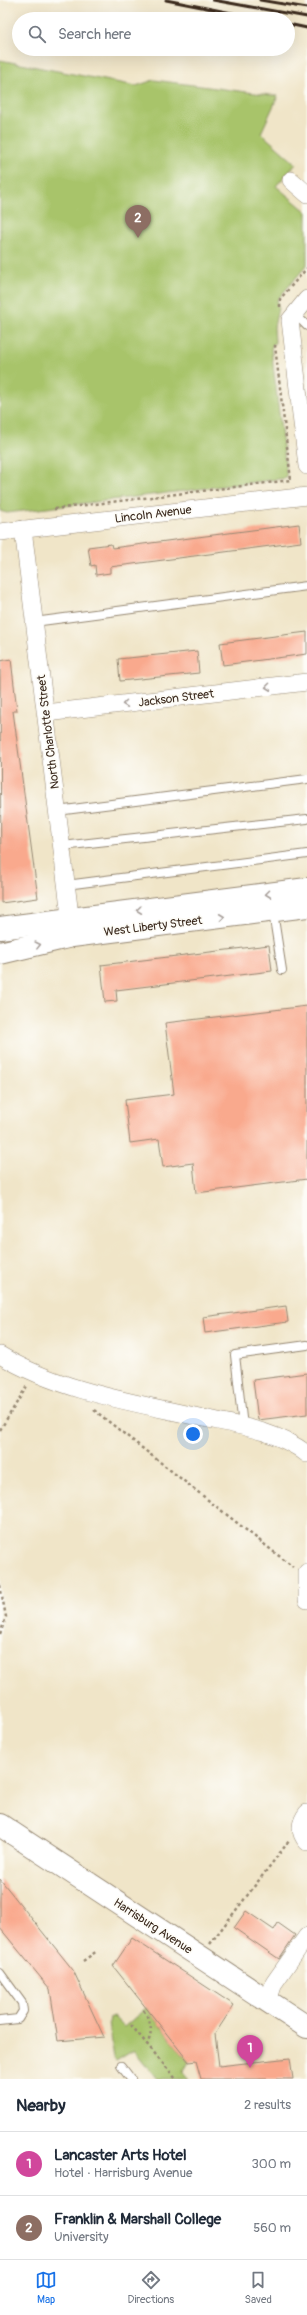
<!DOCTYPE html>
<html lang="en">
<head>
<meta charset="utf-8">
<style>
	:root { --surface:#fff; --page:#f6f6f7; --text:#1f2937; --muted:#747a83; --line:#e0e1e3; --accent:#1a73e8 }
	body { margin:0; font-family:Pangolin,sans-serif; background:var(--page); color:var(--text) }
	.you { position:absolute; left:193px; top:1434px; width:14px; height:14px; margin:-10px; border:3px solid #fff; border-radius:50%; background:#1a73e8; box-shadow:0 0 0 6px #1a73e833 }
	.badge { display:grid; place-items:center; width:26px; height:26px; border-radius:50%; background:var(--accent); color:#fff; font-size:13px; font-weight:700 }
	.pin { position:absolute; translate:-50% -33px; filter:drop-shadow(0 1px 2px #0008) }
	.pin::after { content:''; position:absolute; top:21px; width:14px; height:12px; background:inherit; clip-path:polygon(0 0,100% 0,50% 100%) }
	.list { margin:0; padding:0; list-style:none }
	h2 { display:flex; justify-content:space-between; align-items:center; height:52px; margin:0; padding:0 16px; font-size:17px }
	h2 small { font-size:13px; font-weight:400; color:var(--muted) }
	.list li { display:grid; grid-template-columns:26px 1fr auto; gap:12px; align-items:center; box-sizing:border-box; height:64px; padding:0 16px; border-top:1px solid var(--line) }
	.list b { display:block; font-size:15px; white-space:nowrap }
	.list p { margin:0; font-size:13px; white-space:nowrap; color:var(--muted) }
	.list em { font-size:13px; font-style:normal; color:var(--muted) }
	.icon { flex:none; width:22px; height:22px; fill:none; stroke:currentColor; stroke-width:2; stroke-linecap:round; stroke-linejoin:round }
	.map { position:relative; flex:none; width:307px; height:2079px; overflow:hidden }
	.search { position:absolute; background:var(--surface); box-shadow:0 4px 16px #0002; left:12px; right:12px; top:12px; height:44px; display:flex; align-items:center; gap:10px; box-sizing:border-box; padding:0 14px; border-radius:22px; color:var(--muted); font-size:15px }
	.sheet { height:180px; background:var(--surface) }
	nav { display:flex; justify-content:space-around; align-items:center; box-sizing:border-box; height:56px; border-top:1px solid var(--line); background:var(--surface); font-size:11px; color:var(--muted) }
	nav a { display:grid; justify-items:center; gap:2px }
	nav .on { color:var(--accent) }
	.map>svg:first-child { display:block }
	.green { fill:#a8c46b; stroke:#727744 }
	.building { fill:#f9a98d }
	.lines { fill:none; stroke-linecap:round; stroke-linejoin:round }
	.lane-casing { stroke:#968873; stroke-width:10 }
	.street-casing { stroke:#968873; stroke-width:18 }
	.secondary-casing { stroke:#968873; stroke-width:24 }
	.primary-casing { stroke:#968873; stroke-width:24 }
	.path { stroke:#968873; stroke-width:2.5; stroke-dasharray:3 3; stroke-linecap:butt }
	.lane { stroke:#fff; stroke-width:8 }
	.street { stroke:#fff; stroke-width:17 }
	.secondary { stroke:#fff; stroke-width:22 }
	.primary { stroke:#fff; stroke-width:22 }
	.rail { stroke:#3b2a1e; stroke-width:3 }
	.oneway { stroke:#a79f9a }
	.labels { text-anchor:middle; stroke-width:3.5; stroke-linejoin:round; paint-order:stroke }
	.street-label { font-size:12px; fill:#3b2a1e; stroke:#fdfcf7 }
</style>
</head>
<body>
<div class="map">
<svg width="307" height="2079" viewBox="0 0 307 2079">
	<rect width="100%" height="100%" fill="#fdfcf7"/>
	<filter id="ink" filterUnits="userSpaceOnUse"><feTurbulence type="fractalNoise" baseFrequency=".025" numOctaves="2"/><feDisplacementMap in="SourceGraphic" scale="8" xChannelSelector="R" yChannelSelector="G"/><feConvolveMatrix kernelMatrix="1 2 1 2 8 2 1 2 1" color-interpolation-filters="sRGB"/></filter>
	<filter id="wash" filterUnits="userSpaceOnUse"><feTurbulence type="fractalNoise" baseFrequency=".012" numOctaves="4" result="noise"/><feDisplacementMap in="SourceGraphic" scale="16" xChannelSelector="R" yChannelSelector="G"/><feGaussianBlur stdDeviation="0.9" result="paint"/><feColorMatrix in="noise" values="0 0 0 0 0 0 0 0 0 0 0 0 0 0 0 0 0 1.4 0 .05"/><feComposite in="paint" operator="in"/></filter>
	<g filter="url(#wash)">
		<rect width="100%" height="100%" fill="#f0e5c8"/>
		<g class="green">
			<polygon points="0,60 136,86 154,80 278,96 261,133 296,164 276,186 307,212 307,265 277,300 278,308 274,327 275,342 271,348 287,478 7,513 0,511"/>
			<polygon points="146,2008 189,2062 183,2072 189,2079 157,2079 134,2050 116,2061 114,2059 109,2022 110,2018 114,2017 124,2027"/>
		</g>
		<g id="blocks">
			<g class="building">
				<polygon points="299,524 301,542 110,567 110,573 96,575 95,565 91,566 88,547 111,544 112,548"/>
				<polygon points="307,632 307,654 223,665 220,643"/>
				<polygon points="197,651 199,673 120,681 118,659"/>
				<polygon points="11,659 17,711 13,711 38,898 1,903 0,661"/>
				<polygon points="269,945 272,971 116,990 117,1001 105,1002 101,965"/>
				<polygon points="307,1006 307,1179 196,1193 193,1163 163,1167 159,1139 130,1143 125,1100 174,1094 165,1023"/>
				<polygon points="286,1306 288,1322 205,1333 203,1317"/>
				<polygon points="307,1373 307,1414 258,1420 253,1380"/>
				<polygon points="0,1879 73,1970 104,2037 58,2041 50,1989 0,1928"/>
				<polygon points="246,1911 274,1930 278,1923 295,1935 279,1959 234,1928"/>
				<polygon points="132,1938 234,2005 215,2034 219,2066 290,2058 293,2079 201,2079 196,2061 189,2062 113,1966"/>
			</g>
		</g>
	</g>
	<g filter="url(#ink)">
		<use href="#blocks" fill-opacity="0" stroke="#968873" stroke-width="1"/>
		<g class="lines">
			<g class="lane-casing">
				<g id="lane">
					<polyline points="295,314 307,326"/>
					<polyline points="34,622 307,586"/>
					<polyline points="57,811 307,779"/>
					<polyline points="62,846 307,819"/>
					<polyline points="66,885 307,854"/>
					<polyline points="273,912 282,970"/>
					<polyline points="243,1427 235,1355 307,1345"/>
					<polyline points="0,1973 22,2003 23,2011 18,2019 0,2021"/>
					<polyline points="121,2066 131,2079"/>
				</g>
			</g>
			<g class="street-casing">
				<g id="street">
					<polyline points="291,180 307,194"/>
					<polyline points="307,299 290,320 307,466"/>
					<polyline points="23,529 72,932"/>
					<polyline points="0,532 307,496"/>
					<polyline points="46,713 307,682"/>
					<path d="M0,1355C60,1391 131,1402 199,1417C235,1425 277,1430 307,1454"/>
					<polyline points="307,1572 307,1600"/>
					<path d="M307,1813C300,1822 298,1832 307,1842"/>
					<polyline points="268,2001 274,1983 307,1936"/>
				</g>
			</g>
			<g class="secondary-casing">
				<g id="secondary">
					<polyline points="0,928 307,889"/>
					<polyline points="0,953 72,936 307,906"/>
				</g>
			</g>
			<g class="primary-casing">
				<polyline id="primary" points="0,1825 307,2027"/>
			</g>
			<g class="path">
				<polyline points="280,307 280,299 307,268"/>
				<polyline points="54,509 291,480 275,346 276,343"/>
				<polyline points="94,1410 293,1567"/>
				<polyline points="0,1430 27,1386"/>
				<polyline points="0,1585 6,1617 0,1634"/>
				<polyline points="210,1944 289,1841"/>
				<polyline points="83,1961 97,1951"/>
				<path d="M143,2010C152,2022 153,2031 147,2045"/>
				<polyline points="131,2025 176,2079"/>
			</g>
			<use href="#lane" class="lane"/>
			<use href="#street" class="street"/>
			<use href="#secondary" class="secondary"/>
			<use href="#primary" class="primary"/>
			<g class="rail">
				<polyline points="166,0 262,19"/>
				<polyline points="213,0 307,17"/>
				<polyline points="260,0 307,8"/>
				<polyline points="288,24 307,28"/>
			</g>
		</g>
		<defs><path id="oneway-chevron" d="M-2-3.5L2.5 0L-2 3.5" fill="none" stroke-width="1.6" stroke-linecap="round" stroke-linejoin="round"/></defs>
		<g class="oneway">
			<use href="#oneway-chevron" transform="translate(268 687) rotate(173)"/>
			<use href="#oneway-chevron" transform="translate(125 704) rotate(173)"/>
			<use href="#oneway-chevron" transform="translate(268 894) rotate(173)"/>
			<use href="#oneway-chevron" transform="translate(139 910) rotate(173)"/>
			<use href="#oneway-chevron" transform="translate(222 917) rotate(-7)"/>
			<use href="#oneway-chevron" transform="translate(38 945) rotate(-14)"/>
		</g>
	</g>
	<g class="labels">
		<g class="street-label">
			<text transform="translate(153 514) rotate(-7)" y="4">Lincoln Avenue</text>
			<text transform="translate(176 698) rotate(-7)" y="4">Jackson Street</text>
			<text transform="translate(48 732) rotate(-97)" y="4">North Charlotte Street</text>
			<text transform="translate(153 926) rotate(-7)" y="4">West Liberty Street</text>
			<text transform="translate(153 1926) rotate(33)" y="4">Harrisburg Avenue</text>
		</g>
	</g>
</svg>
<div class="you"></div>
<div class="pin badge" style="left:250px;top:2068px;background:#d1479c">1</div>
<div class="pin badge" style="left:138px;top:238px;background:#8d6e63">2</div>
<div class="search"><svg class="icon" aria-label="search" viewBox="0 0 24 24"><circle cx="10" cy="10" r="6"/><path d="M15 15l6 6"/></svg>Search here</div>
</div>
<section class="sheet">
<h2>Nearby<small>2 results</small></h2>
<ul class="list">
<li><span class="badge" style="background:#d1479c">1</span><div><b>Lancaster Arts Hotel</b><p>Hotel · Harrisburg Avenue</p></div><em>300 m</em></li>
<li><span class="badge" style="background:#8d6e63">2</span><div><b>Franklin &amp; Marshall College</b><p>University</p></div><em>560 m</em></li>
</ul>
</section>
<nav>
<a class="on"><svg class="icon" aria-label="map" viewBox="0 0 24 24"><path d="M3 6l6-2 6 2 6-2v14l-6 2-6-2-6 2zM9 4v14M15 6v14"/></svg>Map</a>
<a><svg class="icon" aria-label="directions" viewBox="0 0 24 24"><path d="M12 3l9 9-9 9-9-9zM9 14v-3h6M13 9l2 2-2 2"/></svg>Directions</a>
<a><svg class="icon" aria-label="saved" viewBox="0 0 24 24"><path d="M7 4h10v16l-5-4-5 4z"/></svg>Saved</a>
</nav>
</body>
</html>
